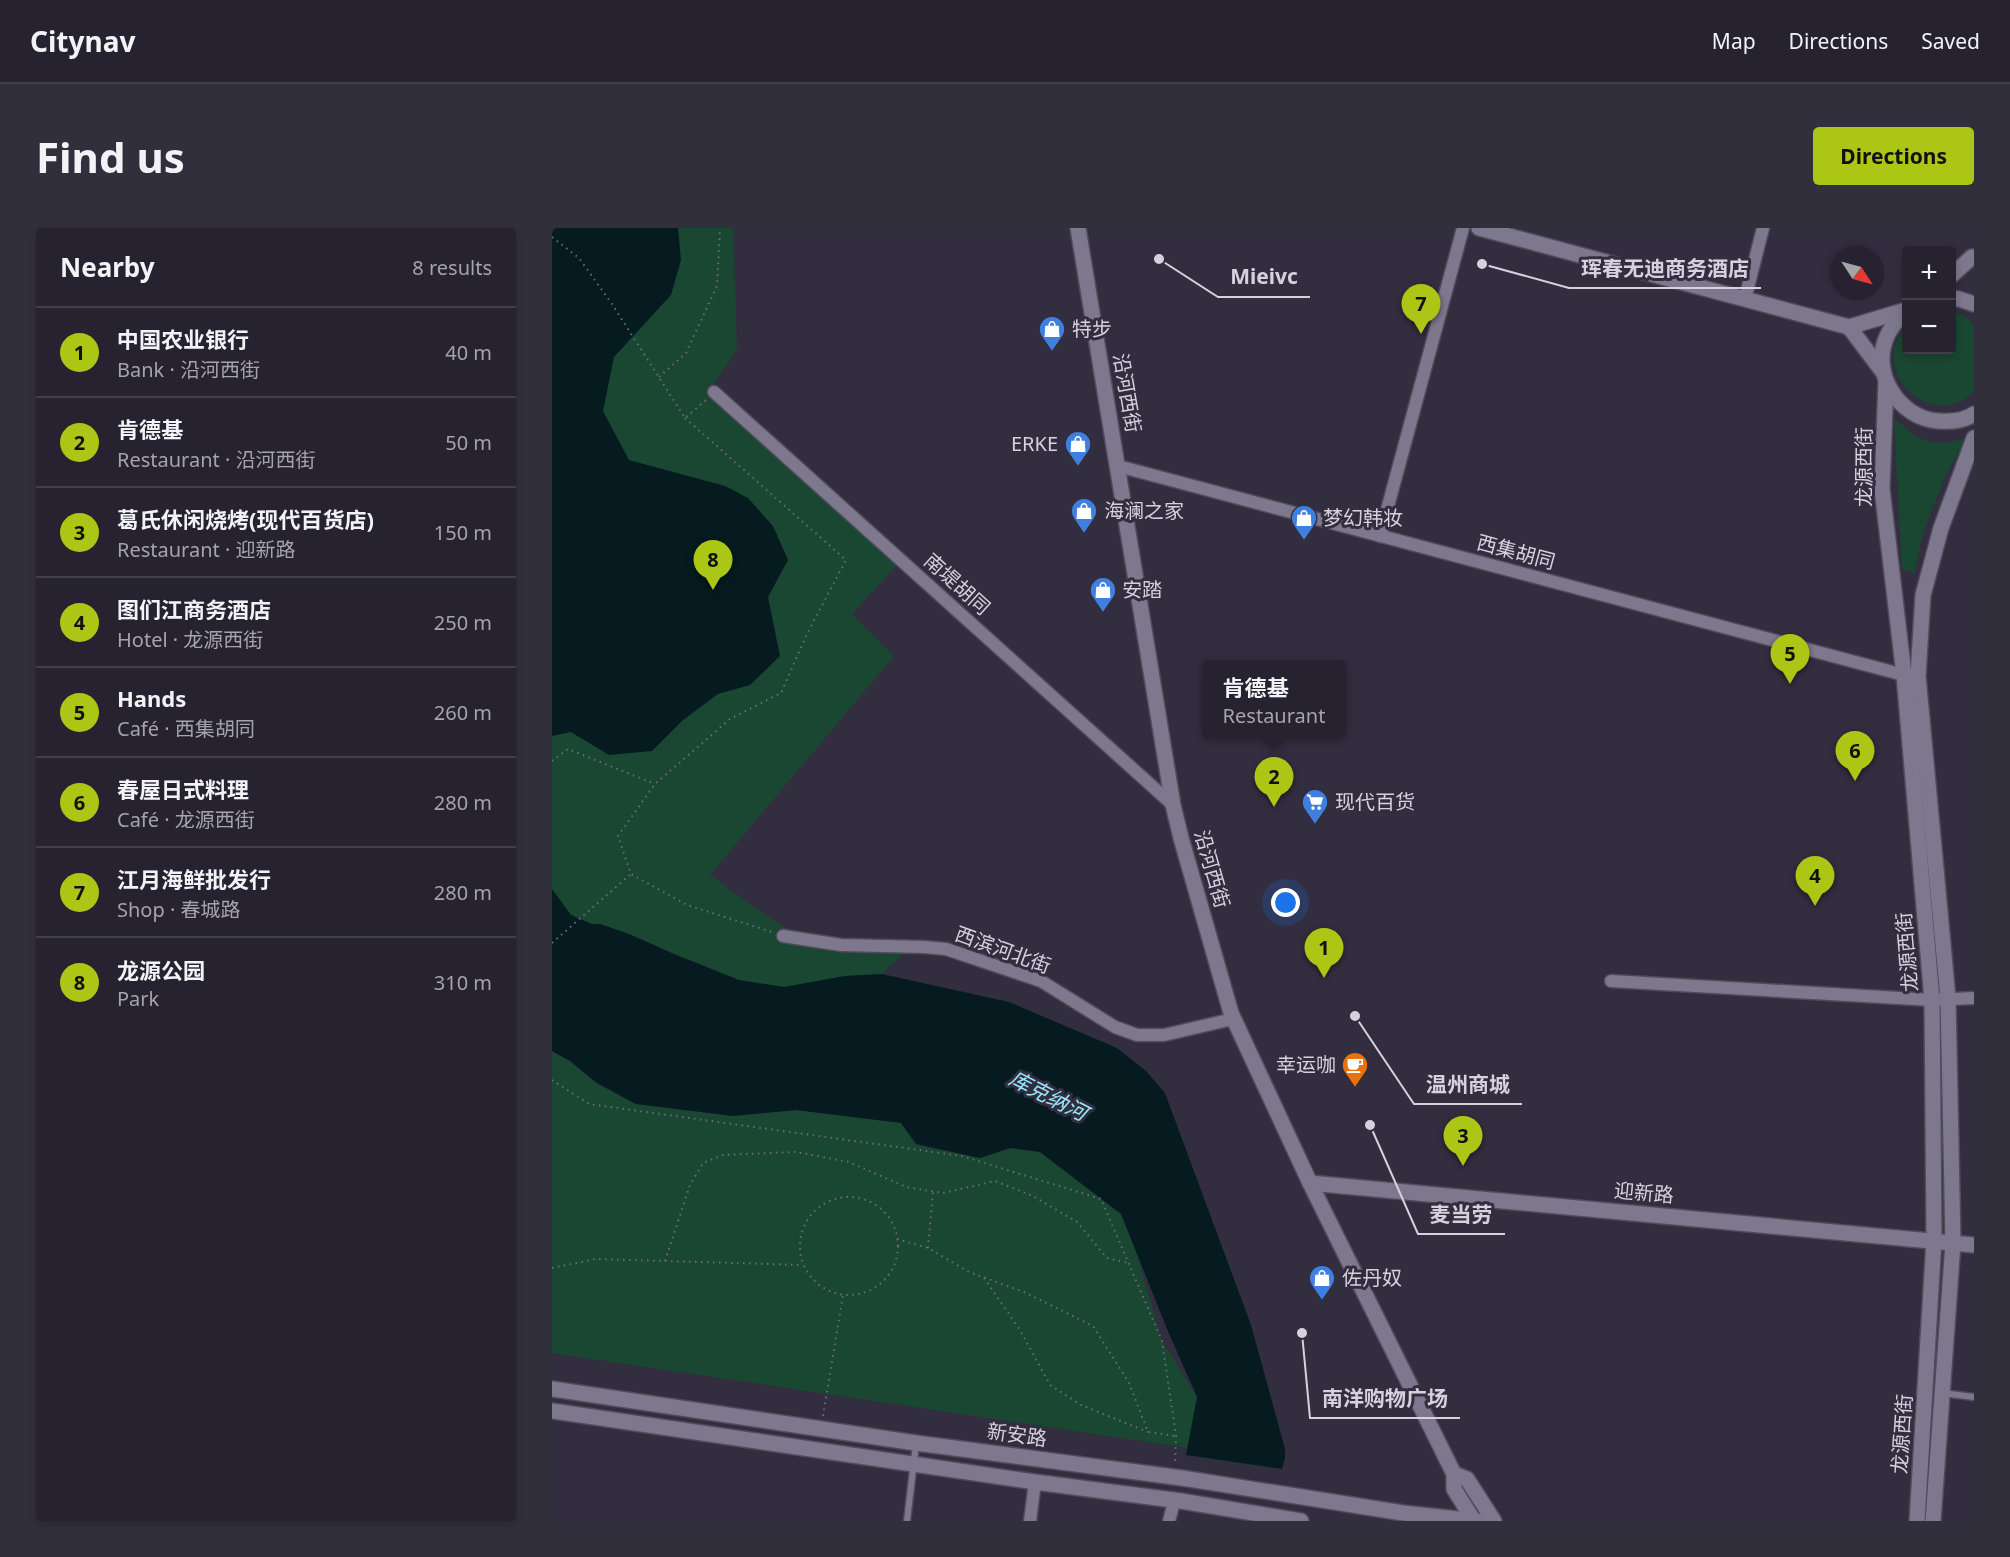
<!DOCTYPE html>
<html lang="en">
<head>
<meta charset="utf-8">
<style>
	:root { --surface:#262230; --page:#322f3c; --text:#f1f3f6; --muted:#a4a4ab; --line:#423f4c; --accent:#abc614 }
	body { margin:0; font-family:"Noto Sans","Noto Sans SC",sans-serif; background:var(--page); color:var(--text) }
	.controls { position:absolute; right:18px; top:18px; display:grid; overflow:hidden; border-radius:6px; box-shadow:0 3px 9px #0003 }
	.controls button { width:54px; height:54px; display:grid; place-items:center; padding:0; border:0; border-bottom:2px solid var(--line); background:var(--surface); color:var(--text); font:30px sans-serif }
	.compass { position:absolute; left:1278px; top:18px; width:54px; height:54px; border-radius:50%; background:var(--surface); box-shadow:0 3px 9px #0003; rotate:126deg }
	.you { position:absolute; left:734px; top:675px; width:21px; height:21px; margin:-15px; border:4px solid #fff; border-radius:50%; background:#1a73e8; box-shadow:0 0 0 9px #1a73e833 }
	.badge { display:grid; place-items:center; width:39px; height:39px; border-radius:50%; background:var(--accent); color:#111; font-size:20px; font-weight:700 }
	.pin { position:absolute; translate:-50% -50px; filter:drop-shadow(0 2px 3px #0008) }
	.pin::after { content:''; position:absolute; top:32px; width:21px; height:18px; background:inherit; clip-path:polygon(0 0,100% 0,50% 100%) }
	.popup { position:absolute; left:650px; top:432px; width:144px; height:78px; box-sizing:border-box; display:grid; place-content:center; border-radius:6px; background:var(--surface); filter:drop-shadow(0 2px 4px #0005); font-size:20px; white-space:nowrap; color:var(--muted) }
	.popup b { font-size:22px; color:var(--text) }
	.popup::after { content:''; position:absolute; left:50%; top:100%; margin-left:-12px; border:12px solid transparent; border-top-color:var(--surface) }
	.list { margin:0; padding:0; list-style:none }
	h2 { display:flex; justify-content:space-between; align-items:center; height:78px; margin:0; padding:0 24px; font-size:26px }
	h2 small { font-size:20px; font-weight:400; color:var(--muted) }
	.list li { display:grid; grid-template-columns:39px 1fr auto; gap:18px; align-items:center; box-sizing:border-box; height:90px; padding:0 24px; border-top:2px solid var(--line) }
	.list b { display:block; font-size:22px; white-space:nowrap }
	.list p { margin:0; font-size:20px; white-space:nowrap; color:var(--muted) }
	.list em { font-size:20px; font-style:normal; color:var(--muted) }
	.map { position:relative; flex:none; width:1422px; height:1293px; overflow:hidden; border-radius:6px }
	header { display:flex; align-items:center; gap:36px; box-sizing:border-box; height:84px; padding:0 30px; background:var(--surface); border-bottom:2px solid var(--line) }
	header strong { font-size:28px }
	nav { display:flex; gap:33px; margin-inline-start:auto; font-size:21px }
	.intro { display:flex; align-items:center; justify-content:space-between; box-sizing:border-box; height:144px; padding:0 36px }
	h1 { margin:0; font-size:42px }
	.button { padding:15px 27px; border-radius:6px; background:var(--accent); color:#111; font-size:21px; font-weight:700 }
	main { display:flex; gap:36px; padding:0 36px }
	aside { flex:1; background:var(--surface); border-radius:6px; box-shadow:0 3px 9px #0003 }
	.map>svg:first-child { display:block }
	.green { fill:#1a4731 }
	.water { fill:#051b20 }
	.pier { fill:#322e40 }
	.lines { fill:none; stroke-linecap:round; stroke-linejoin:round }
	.service-casing { stroke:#4e4b5a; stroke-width:9 }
	.minor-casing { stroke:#4e4b5a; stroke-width:15 }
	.tertiary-casing { stroke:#4e4b5a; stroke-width:18 }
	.secondary-casing { stroke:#4e4b5a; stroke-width:18 }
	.path { stroke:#6e6b7a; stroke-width:2; stroke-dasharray:1.5 4.5; stroke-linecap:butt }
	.service { stroke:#7d788d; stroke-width:6 }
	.minor { stroke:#7d788d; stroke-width:12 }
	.tertiary { stroke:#7d788d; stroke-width:15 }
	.secondary { stroke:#7d788d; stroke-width:15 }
	.labels { text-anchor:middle; stroke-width:6; stroke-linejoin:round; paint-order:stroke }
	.poi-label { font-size:20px; fill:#d5d2de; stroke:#322e40; text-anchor:start }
	.street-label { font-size:20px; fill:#d5d2de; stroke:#322e40 }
	.water-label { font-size:21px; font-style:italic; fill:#98e9fc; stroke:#322e40 }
	.leader { fill:none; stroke:#d5d2de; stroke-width:2 }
	.callout-dot { fill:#d5d2de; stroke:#322e40; stroke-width:2 }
	.callout-label { font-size:21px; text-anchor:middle; font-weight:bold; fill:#d5d2de; stroke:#322e40; stroke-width:6; stroke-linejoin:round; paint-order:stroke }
</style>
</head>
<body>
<header>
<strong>Citynav</strong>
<nav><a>Map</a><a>Directions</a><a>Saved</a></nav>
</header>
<div class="intro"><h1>Find us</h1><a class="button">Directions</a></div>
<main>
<aside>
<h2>Nearby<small>8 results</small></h2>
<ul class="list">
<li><span class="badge">1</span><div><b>中国农业银行</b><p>Bank · 沿河西街</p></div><em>40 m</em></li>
<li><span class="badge">2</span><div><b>肯德基</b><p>Restaurant · 沿河西街</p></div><em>50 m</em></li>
<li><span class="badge">3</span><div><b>葛氏休闲烧烤(现代百货店)</b><p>Restaurant · 迎新路</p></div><em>150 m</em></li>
<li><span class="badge">4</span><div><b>图们江商务酒店</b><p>Hotel · 龙源西街</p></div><em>250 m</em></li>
<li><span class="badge">5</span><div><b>Hands</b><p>Café · 西集胡同</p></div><em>260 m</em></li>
<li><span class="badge">6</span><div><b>春屋日式料理</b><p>Café · 龙源西街</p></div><em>280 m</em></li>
<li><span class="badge">7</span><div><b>江月海鲜批发行</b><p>Shop · 春城路</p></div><em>280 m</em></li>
<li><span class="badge">8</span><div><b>龙源公园</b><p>Park</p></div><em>310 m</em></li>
</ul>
</aside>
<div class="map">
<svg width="1422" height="1293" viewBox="0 0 1422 1293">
	<rect width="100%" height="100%" fill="#322e40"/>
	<g class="green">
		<polygon points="0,0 181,0 185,121 157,164 345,337 300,386 342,428 158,647 200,678 268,722 292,725 353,725 330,746 293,748 232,759 187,752 122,726 77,706 48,696 0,693"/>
		<path d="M1400,84L1410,87L1422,96V164C1379,205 1315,144 1354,98V122H1400Z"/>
		<path d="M1342,190C1368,214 1379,220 1415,210L1394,246L1370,308L1363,345L1350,341Z"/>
		<polygon points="0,823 18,833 46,857 84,876 181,888 244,882 349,895 364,917 428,930 459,920 488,924 569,986 583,1020 610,1113 653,1182 637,1220 0,1125"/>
	</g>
	<g class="water">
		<polygon points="0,0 126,0 129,32 119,67 62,129 51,183 77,232 173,258 196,270 221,298 236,332 216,369 228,428 198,457 166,466 131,492 100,523 57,527 19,504 0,508"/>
		<polygon points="0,661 19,687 40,696 48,696 77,706 122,726 187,752 232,759 293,748 330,746 457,774 565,820 593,842 613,865 699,1097 733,1221 733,1230 730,1241 629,1273 634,1227 645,1169 615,1101 569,986 488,924 458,920 428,930 364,916 349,895 244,882 181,888 84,876 45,855 18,833 0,823"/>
	</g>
	<polygon class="pier" points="634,1227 730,1241 722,1293 624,1293"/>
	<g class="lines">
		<g class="service-casing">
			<g id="service">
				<polyline points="1390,1165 1422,1169"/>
				<polyline points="355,1293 364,1216"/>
			</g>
		</g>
		<g class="minor-casing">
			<g id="minor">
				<polyline points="1193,71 1211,0"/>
				<polyline points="162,164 621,577"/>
				<polyline points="566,238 1352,447"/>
				<polyline points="828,308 911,0"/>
				<polyline points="231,708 289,717 372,719 394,721 489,753 563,799 585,807 612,807 681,791"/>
				<polyline points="1059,753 1380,772 1422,770"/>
				<polyline points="478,1293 483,1254"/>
				<polyline points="617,1293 622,1274"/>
			</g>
		</g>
		<g class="tertiary-casing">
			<g id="tertiary">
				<polyline points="927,0 1297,99 1354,82"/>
				<polyline points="1297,99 1331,144"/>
				<polyline points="758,955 1422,1017"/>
			</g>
		</g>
		<g class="secondary-casing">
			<g id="secondary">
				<polyline points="526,0 621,577 629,610 679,785 758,955 902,1246 902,1261 922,1293"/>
				<polyline points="1400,47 1420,29"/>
				<polyline points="1400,70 1407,71 1422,76"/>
				<path d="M1354,82C1347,90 1340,97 1335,108C1318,145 1347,190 1386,193C1398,194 1412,193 1422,186"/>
				<polyline points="1334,153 1330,261 1352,447 1380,772 1382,1012 1365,1293"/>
				<polyline points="0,1161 364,1215 630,1250 851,1285 925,1293"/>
				<polyline points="0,1183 483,1254 629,1273 749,1293"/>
				<polyline points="902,1246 915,1251 942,1293"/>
				<polyline points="1381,1293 1401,1015 1396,770 1366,448 1371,367 1389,300 1422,210"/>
			</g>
		</g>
		<g class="path">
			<polyline points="0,9 27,30 60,76 133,190 154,172"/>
			<polyline points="107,149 134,125 165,58 168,0"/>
			<polyline points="133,190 294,332 255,406 229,465 178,491 103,556 66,608 79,646 135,677 220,704"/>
			<polyline points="0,533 16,521 103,556"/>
			<polyline points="0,715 79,646"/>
			<polyline points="0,852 37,876 410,928 549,971 610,1113 624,1208 623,1235"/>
			<circle cx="297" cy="1018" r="49"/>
			<polyline points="345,1011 376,1020 417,1044 472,1064 541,1098 577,1155 596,1204 624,1208"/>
			<polyline points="376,1020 381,964"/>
			<polyline points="113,1033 138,957 151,935 171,927 244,924 297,934 354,959 391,965 443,953 481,968 525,994 555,1030 577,1035"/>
			<polyline points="0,1040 44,1031 251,1037"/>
			<polyline points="432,1050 468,1102 498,1157 529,1177 596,1204"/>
			<polyline points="271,1188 291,1067"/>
		</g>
		<use href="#service" class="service"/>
		<use href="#minor" class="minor"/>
		<use href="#tertiary" class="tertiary"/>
		<use href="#secondary" class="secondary"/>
	</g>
	<defs>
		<g id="shop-pin" transform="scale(1.35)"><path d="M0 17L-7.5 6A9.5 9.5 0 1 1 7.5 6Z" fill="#3f7fe0" stroke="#322e40"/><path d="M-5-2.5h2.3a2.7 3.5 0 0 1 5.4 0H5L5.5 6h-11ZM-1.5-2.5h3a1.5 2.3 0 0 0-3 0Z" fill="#fff"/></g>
		<g id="supermarket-pin" transform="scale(1.35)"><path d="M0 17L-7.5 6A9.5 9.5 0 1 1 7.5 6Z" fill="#3f7fe0" stroke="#322e40"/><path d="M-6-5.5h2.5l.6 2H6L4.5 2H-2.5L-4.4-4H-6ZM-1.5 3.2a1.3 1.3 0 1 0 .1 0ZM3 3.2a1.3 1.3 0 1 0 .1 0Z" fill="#fff"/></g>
		<g id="cafe-pin" transform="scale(1.35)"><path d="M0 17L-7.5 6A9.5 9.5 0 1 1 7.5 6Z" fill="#e8710a" stroke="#322e40"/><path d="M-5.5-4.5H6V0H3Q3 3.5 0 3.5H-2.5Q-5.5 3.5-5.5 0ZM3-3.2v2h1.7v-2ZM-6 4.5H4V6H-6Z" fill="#fff"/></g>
	</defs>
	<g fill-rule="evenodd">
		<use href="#shop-pin" x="500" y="101"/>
		<use href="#shop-pin" x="526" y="216"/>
		<use href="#shop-pin" x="532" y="283"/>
		<use href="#shop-pin" x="752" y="290"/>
		<use href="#shop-pin" x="551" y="362"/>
		<use href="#supermarket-pin" x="763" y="574"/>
		<use href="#cafe-pin" x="803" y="837"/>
		<use href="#shop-pin" x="770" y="1050"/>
	</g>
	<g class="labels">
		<g class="poi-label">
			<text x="520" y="108">特步</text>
			<text x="506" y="223" text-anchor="end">ERKE</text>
			<text x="552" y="290">海澜之家</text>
			<text x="771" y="297">梦幻韩妆</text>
			<text x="570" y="369">安踏</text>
			<text x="783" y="581">现代百货</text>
			<text x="784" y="844" text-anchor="end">幸运咖</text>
			<text x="790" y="1057">佐丹奴</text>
		</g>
		<g class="street-label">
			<text transform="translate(575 165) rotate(80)" y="7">沿河西街</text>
			<text transform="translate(1312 239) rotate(-90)" y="7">龙源西街</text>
			<text transform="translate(964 324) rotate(15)" y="7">西集胡同</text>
			<text transform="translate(405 356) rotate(42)" y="7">南堤胡同</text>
			<text transform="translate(660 641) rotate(74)" y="7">沿河西街</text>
			<text transform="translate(451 722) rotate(20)" y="7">西滨河北街</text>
			<text transform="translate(1355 724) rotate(-95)" y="7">龙源西街</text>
			<text transform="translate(1092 965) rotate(5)" y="7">迎新路</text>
			<text transform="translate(1350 1206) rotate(-86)" y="7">龙源西街</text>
			<text transform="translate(465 1207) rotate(8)" y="7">新安路</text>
		</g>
		<g class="water-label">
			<text transform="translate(496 868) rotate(27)" y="7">库克纳河</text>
		</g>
	</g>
	<path class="leader" d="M930 36L1017 60H1209M607 31L666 69H758M803 788L862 876H970M818 897L866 1006H953M750 1105L758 1190H908"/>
	<g class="callout-dot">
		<circle cx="930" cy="36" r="6"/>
		<circle cx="607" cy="31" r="6"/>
		<circle cx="803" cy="788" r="6"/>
		<circle cx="818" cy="897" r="6"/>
		<circle cx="750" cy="1105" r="6"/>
	</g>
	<g class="callout-label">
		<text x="1113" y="48">珲春无迪商务酒店</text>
		<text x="712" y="56">Mieivc</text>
		<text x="916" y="864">温州商城</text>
		<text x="909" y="994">麦当劳</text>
		<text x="833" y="1178">南洋购物广场</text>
	</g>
</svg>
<div class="controls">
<button>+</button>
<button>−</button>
</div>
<svg class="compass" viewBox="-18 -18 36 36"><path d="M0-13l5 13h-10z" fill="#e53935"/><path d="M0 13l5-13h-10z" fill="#a4a4ab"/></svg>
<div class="you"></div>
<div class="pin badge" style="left:772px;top:750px">1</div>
<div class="pin badge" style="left:722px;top:579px">2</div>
<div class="popup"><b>肯德基</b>Restaurant</div>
<div class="pin badge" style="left:911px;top:938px">3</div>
<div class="pin badge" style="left:1263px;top:678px">4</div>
<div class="pin badge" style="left:1238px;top:456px">5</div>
<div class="pin badge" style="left:1303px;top:553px">6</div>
<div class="pin badge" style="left:869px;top:106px">7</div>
<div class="pin badge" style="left:161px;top:362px">8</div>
</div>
</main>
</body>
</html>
